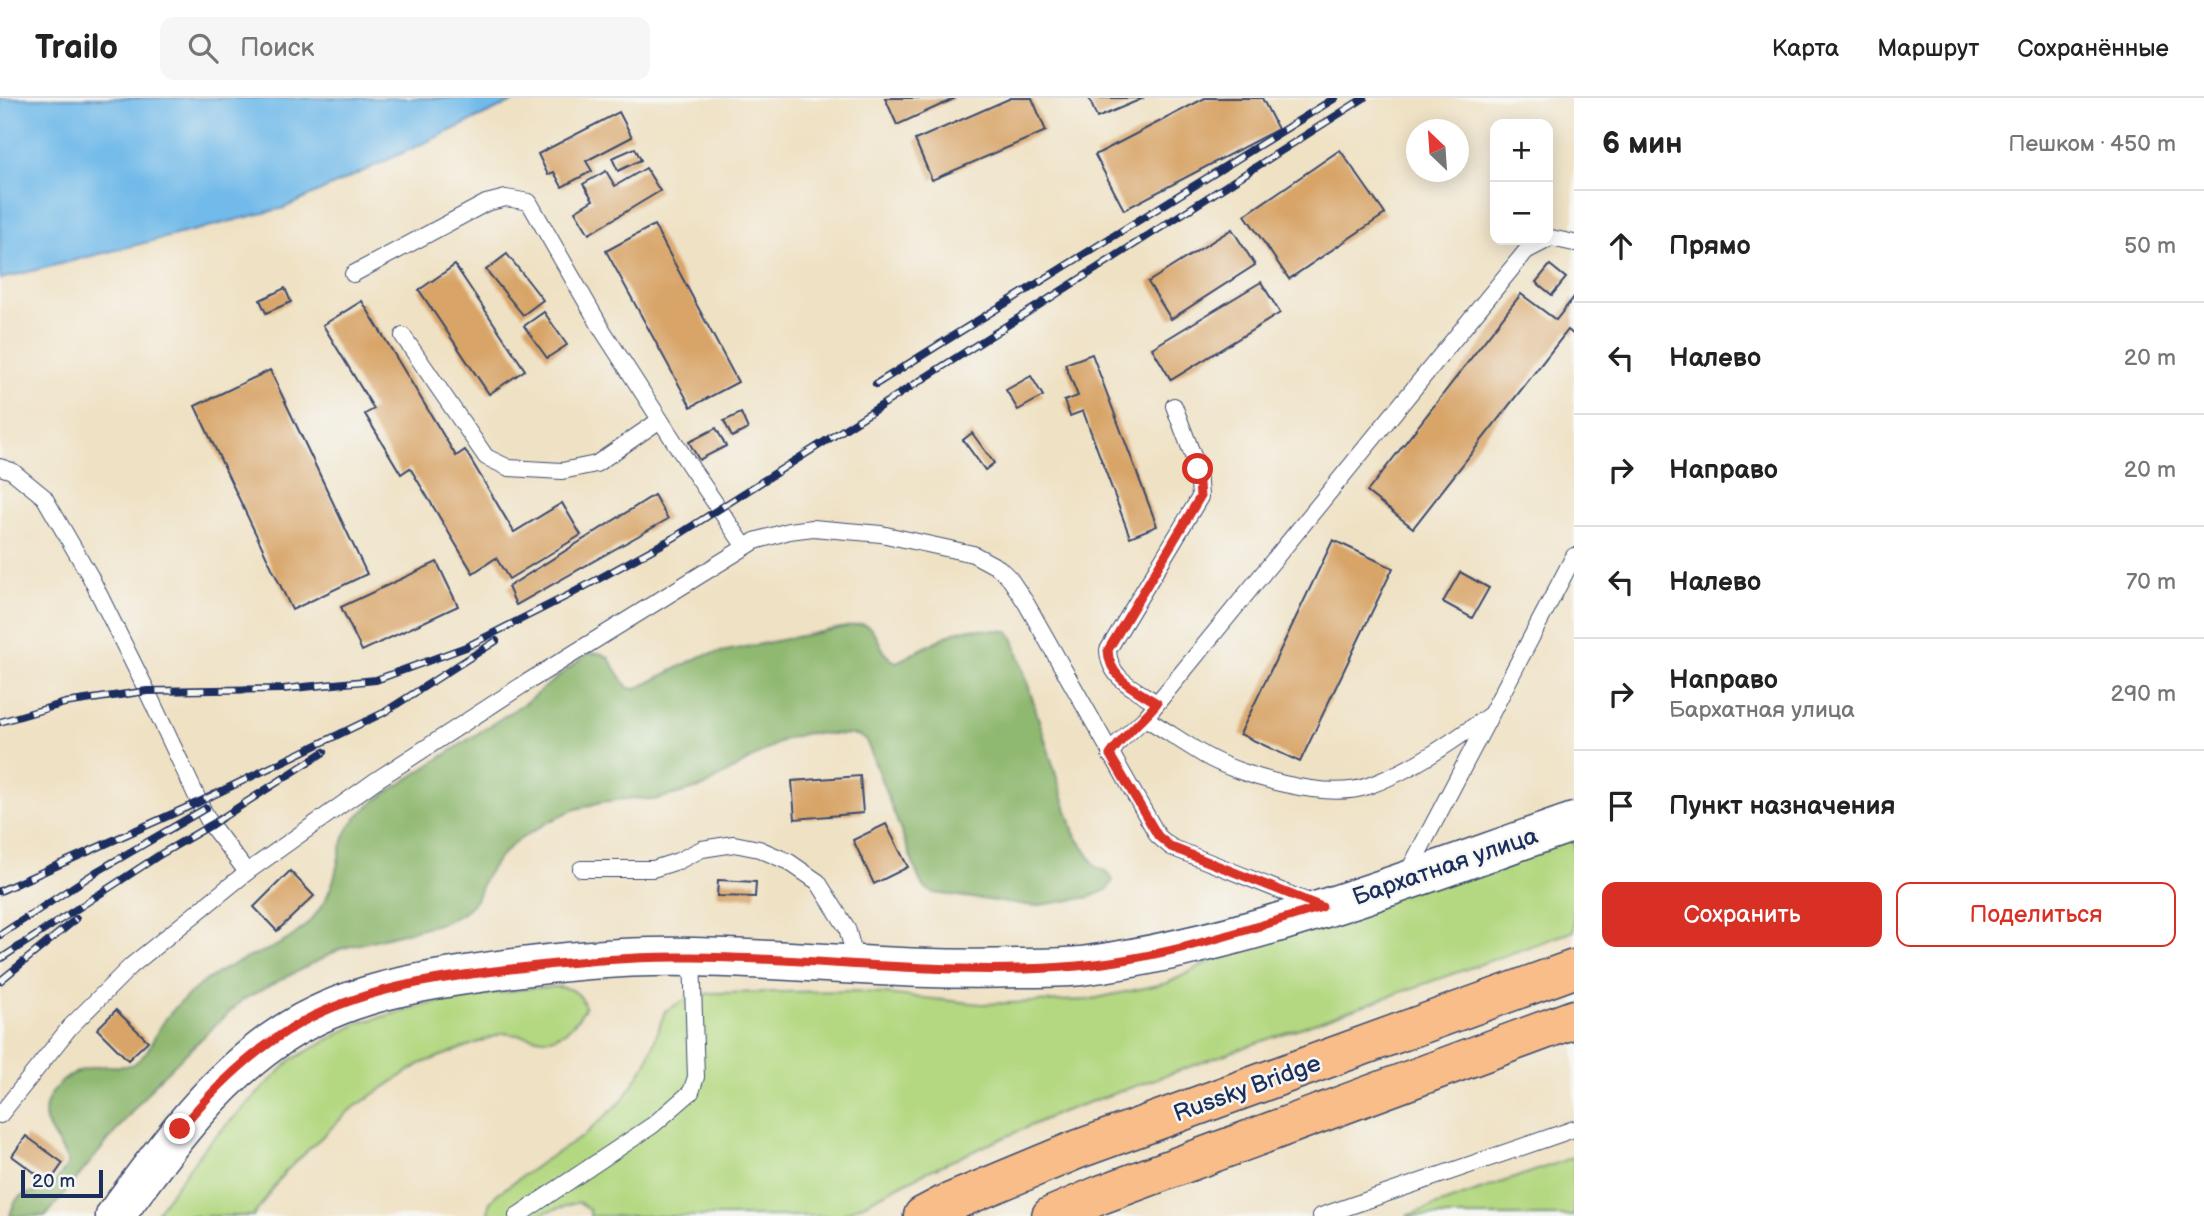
<!DOCTYPE html>
<html lang="ru">
<head>
<meta charset="utf-8">
<style>
	:root { --surface:#fff; --page:#f6f6f6; --text:#222; --muted:#767676; --line:#e0e0e0; --accent:#d93025 }
	body { margin:0; font-family:"Balsamiq Sans",sans-serif; background:var(--page); color:var(--text) }
	.controls { position:absolute; right:21px; top:21px; display:grid; overflow:hidden; border-radius:14px; box-shadow:0 4px 18px #0003 }
	.controls button { width:63px; height:63px; display:grid; place-items:center; padding:0; border:0; border-bottom:2px solid var(--line); background:var(--surface); color:var(--text); font:35px sans-serif }
	.compass { position:absolute; left:1406px; top:21px; width:63px; height:63px; border-radius:50%; background:var(--surface); box-shadow:0 4px 18px #0003; rotate:335deg }
	.scale { position:absolute; left:21px; bottom:18px; width:82px; box-sizing:border-box; padding-left:7px; border:4px solid #1b2f5e; border-top:0; font-size:19px; line-height:24px; white-space:nowrap; color:#1b2f5e; -webkit-text-stroke:5px #f6f6f2; paint-order:stroke }
	.stop { position:absolute; width:21px; height:21px; margin:-16px; border:5px solid #d93025; border-radius:50%; background:#fff }
	.stop.end { background:#d93025; border-color:#fff; box-shadow:0 2px 7px #0008 }
	.list { margin:0; padding:0; list-style:none }
	h2 { display:flex; justify-content:space-between; align-items:center; height:91px; margin:0; padding:0 28px; font-size:30px }
	h2 small { font-size:23px; font-weight:400; color:var(--muted) }
	.list li { display:grid; grid-template-columns:46px 1fr auto; gap:21px; align-items:center; box-sizing:border-box; height:112px; padding:0 28px; border-top:2px solid var(--line) }
	.list b { display:block; font-size:26px; white-space:nowrap }
	.list p { margin:0; font-size:23px; white-space:nowrap; color:var(--muted) }
	.list em { font-size:23px; font-style:normal; color:var(--muted) }
	.actions { display:flex; gap:14px; padding:21px 28px }
	.actions a { flex:1; padding:16px 0; border:2px solid var(--accent); border-radius:14px; text-align:center; font-size:24px; color:var(--accent) }
	.actions .main { background:var(--accent); color:#fff }
	.icon { flex:none; width:38px; height:38px; fill:none; stroke:currentColor; stroke-width:2; stroke-linecap:round; stroke-linejoin:round }
	.map { position:relative; flex:none; width:1574px; height:1118px; overflow:hidden }
	header { display:flex; align-items:center; gap:42px; box-sizing:border-box; height:98px; padding:0 35px; background:var(--surface); border-bottom:2px solid var(--line) }
	header strong { font-size:33px }
	nav { display:flex; gap:38px; margin-inline-start:auto; font-size:24px }
	.search { width:490px; height:63px; background:var(--page); display:flex; align-items:center; gap:18px; box-sizing:border-box; padding:0 24px; border-radius:14px; color:var(--muted); font-size:26px }
	main { display:flex }
	aside { flex:1; background:var(--surface) }
	.map>svg:first-child { display:block }
	.green { fill:#b4d881; stroke:#688470; stroke-width:2 }
	.forest { fill:#8fb86f; stroke:#557466; stroke-width:2 }
	.water { fill:#71bae9; stroke:#4674a4; stroke-width:2 }
	.building { fill:#d8a467 }
	.lines { fill:none; stroke-linecap:round; stroke-linejoin:round }
	.service-casing { stroke:#3b4a6d; stroke-width:18 }
	.tertiary-casing { stroke:#3b4a6d; stroke-width:41 }
	.primary-casing { stroke:#3b4a6d; stroke-width:41 }
	.service { stroke:#fff; stroke-width:16 }
	.tertiary { stroke:#fff; stroke-width:38 }
	.primary { stroke:#f8bd89; stroke-width:38 }
	.rail-casing { stroke:#1b2f5e; stroke-width:8 }
	.rail { stroke:#f6f6f2; stroke-width:5; stroke-dasharray:16; stroke-linecap:butt }
	.route { stroke:#d93025; stroke-width:9 }
	.labels { text-anchor:middle; stroke-width:5; stroke-linejoin:round; paint-order:stroke }
	.street-label { font-size:24px; fill:#1b2f5e; stroke:#f6f6f2 }
</style>
</head>
<body>
<header>
<strong>Trailo</strong>
<div class="search"><svg class="icon" aria-label="search" viewBox="0 0 24 24"><circle cx="10" cy="10" r="6"/><path d="M15 15l6 6"/></svg>Поиск</div>
<nav><a>Карта</a><a>Маршрут</a><a>Сохранённые</a></nav>
</header>
<main>
<div class="map">
<svg width="1574" height="1118" viewBox="0 0 1574 1118">
	<rect width="100%" height="100%" fill="#f6f6f2"/>
	<filter id="ink" filterUnits="userSpaceOnUse"><feTurbulence type="fractalNoise" baseFrequency=".0143" numOctaves="2"/><feDisplacementMap in="SourceGraphic" scale="14" xChannelSelector="R" yChannelSelector="G"/><feConvolveMatrix kernelMatrix="1 2 1 2 8 2 1 2 1" color-interpolation-filters="sRGB"/></filter>
	<filter id="wash" filterUnits="userSpaceOnUse"><feTurbulence type="fractalNoise" baseFrequency=".00686" numOctaves="4" result="noise"/><feDisplacementMap in="SourceGraphic" scale="28" xChannelSelector="R" yChannelSelector="G"/><feGaussianBlur stdDeviation="1.57" result="paint"/><feColorMatrix in="noise" values="0 0 0 0 0 0 0 0 0 0 0 0 0 0 0 0 0 1.4 0 .05"/><feComposite in="paint" operator="in"/></filter>
	<g filter="url(#wash)">
		<rect width="100%" height="100%" fill="#efe1c3"/>
		<g class="green">
			<polygon points="1574,736 1574,833 1059,1015 922,1076 840,1118 590,1118 590,1113 579,1104 533,1118 488,1118 489,1106 497,1096 545,1062 582,1039 622,1003 647,964 665,913 692,898 713,895 856,893 981,906 1087,902 1168,885 1273,831"/>
			<path d="M559,889C574,891 582,896 585,910L576,923L565,934L554,939L544,941L503,935L420,966L350,1012L284,1075L253,1118H154L204,1050L291,962L359,925L442,903L532,890Z"/>
			<polygon points="1574,1059 1574,1118 1406,1118"/>
		</g>
		<path class="forest" d="M861,526C881,529 878,559 897,564L954,534L970,531L1008,533L1014,542L1074,735L1096,769L1107,774L1113,782L1107,792L1090,799L1034,808L934,795L925,790L920,783L866,642L857,637L807,635L785,641L703,689L654,702L634,700L601,704L573,712L548,724L514,745L497,762L484,781L476,802L462,816L442,825L340,851L242,902L158,982L46,1118H10C17,1088 30,1100 50,1089C57,1085 63,1073 68,1066C62,1041 34,1028 50,998C62,977 85,968 109,968C117,968 127,970 135,965C151,954 152,940 162,926C171,913 182,902 195,891C210,879 226,869 245,861C263,853 281,848 297,835C319,817 331,797 337,769C340,756 341,744 347,733C356,716 371,706 385,696L529,602L587,556L600,555L608,559L628,590L636,591L701,558Z"/>
		<polygon class="water" points="0,0 521,0 284,110 0,181"/>
		<g id="blocks">
			<g class="building">
				<polygon points="885,0 956,0 897,27"/>
				<polygon points="1011,0 1032,0 1046,33 932,82 915,42"/>
				<polygon points="1089,0 1144,0 1097,20"/>
				<polygon points="1205,0 1262,0 1278,31 1124,112 1095,57"/>
				<polygon points="619,14 632,39 586,63 592,73 562,89 554,74 548,77 538,56"/>
				<polygon points="635,50 641,62 618,73 612,60"/>
				<polygon points="1340,52 1385,116 1289,181 1245,117"/>
				<polygon points="646,70 660,93 589,136 575,113 593,102 583,86 606,73 615,88"/>
				<polygon points="654,127 738,284 691,309 606,153"/>
				<polygon points="1232,131 1255,167 1171,221 1148,184"/>
				<polygon points="507,156 543,202 523,217 486,172"/>
				<polygon points="455,167 525,272 489,296 419,192"/>
				<polygon points="1550,167 1566,180 1552,197 1536,184"/>
				<polygon points="1261,184 1280,215 1171,282 1152,250"/>
				<polygon points="285,190 291,204 266,215 260,202"/>
				<polygon points="1521,196 1556,222 1574,199 1574,237 1568,232 1413,430 1367,394"/>
				<polygon points="362,203 456,358 465,352 514,434 562,405 581,437 509,481 496,460 473,475 410,370 401,376 365,316 374,311 323,227"/>
				<polygon points="544,214 567,247 547,260 524,228"/>
				<polygon points="1092,256 1157,428 1130,439 1083,313 1070,318 1064,303 1078,298 1065,266"/>
				<polygon points="270,272 367,476 292,512 195,308"/>
				<polygon points="1031,278 1043,298 1018,312 1006,292"/>
				<polygon points="741,315 748,331 732,339 724,323"/>
				<polygon points="716,330 726,348 699,362 689,344"/>
				<polygon points="972,335 994,365 985,372 963,342"/>
				<polygon points="654,397 668,421 516,507 508,489"/>
				<polygon points="1333,442 1393,470 1300,664 1240,636"/>
				<polygon points="437,464 458,508 362,553 341,509"/>
				<polygon points="1460,474 1489,490 1472,520 1443,504"/>
				<polygon points="860,678 863,715 795,721 792,683"/>
				<polygon points="886,726 908,769 874,786 853,742"/>
				<polygon points="290,773 314,798 277,833 254,809"/>
				<polygon points="718,782 756,784 755,799 717,798"/>
				<polygon points="116,912 148,943 128,962 97,931"/>
				<polygon points="26,1038 63,1065 49,1085 12,1058"/>
			</g>
		</g>
	</g>
	<g filter="url(#ink)">
		<use href="#blocks" fill-opacity="0" stroke="#3b4a6d" stroke-width="2"/>
		<g class="lines">
			<g class="service-casing">
				<g id="service">
					<polyline points="353,176 486,105 506,100 529,104 603,233 688,365 745,449"/>
					<polyline points="403,238 486,359 509,370 562,373 596,366 660,322"/>
					<polyline points="0,369 12,373 44,399 90,478 147,593 203,712 211,727 247,774 375,683 521,588 755,443 789,433 813,430 881,436 973,456 999,470 1010,481 1026,505 1158,738 1171,749 1314,806"/>
					<path d="M1157,605C1135,591 1109,581 1108,552L1200,399L1198,371L1174,308"/>
					<path d="M1491,616C1453,643 1413,672 1368,688C1327,703 1240,678 1204,657C1184,645 1165,632 1145,620L1526,153L1551,140L1574,145"/>
					<polyline points="1110,657 1119,644 1145,620"/>
					<polyline points="581,771 653,771 678,763 702,751 734,746 759,751 789,764 818,784 847,830 857,867"/>
					<polyline points="1406,778 1574,458"/>
					<polyline points="0,1017 70,929 131,868 247,774"/>
					<polyline points="517,1118 653,1027 691,994 696,979 692,859"/>
					<polyline points="1321,1118 1574,1031"/>
				</g>
			</g>
			<g class="tertiary-casing">
				<path id="tertiary" d="M115,1118C162,1055 207,990 273,943C330,902 398,887 466,877C541,865 617,857 694,859C802,861 910,874 1018,870C1039,870 1060,870 1081,868C1246,847 1417,778 1574,724"/>
			</g>
			<g class="primary-casing">
				<g id="primary">
					<polyline points="923,1118 944,1107 1076,1052 1574,871"/>
					<polyline points="1051,1118 1100,1097 1574,921"/>
				</g>
			</g>
			<use href="#service" class="service"/>
			<use href="#tertiary" class="tertiary"/>
			<use href="#primary" class="primary"/>
			<g class="rail-casing">
				<g id="rail">
					<polyline points="876,286 1335,0"/>
					<polyline points="0,624 65,605 147,593 283,591 376,582 466,549 569,497 675,439 1364,0"/>
					<polyline points="0,793 199,704 383,615 496,543"/>
					<polyline points="0,837 96,774 206,710"/>
					<polyline points="0,861 161,756 211,727 324,654"/>
					<polyline points="0,883 76,821"/>
				</g>
			</g>
			<use href="#rail" class="rail"/>
		</g>
	</g>
	<g class="lines" filter="url(#ink)">
		<path class="route" d="M180,1031C214,990 255,950 302,924C359,893 424,882 487,874C555,865 622,858 691,859C820,860 948,879 1077,868C1161,861 1242,833 1322,809L1171,749L1158,738L1110,657C1123,638 1142,623 1157,605C1135,591 1109,581 1108,552L1200,399L1198,371"/>
	</g>
	<g class="labels">
		<g class="street-label">
			<text transform="translate(1445 768) rotate(-19)" y="8">Бархатная улица</text>
			<text transform="translate(1247 990) rotate(-20)" y="8">Russky Bridge</text>
		</g>
	</g>
</svg>
<div class="controls">
<button>+</button>
<button>−</button>
</div>
<svg class="compass" viewBox="-18 -18 36 36"><path d="M0-13l5 13h-10z" fill="#e53935"/><path d="M0 13l5-13h-10z" fill="#767676"/></svg>
<div class="scale">20 m</div>
<div class="stop" style="left:1198px;top:371px"></div>
<div class="stop end" style="left:180px;top:1031px"></div>
</div>
<aside>
<h2>6 мин<small>Пешком · 450 m</small></h2>
<ul class="list">
<li><svg class="icon" aria-label="ahead" viewBox="0 0 24 24"><path d="M12 20V5M6 11l6-6 6 6"/></svg><div><b>Прямо</b></div><em>50 m</em></li>
<li><svg class="icon" aria-label="left" viewBox="0 0 24 24"><path d="M17 20v-9H6M10 6l-5 5 5 5"/></svg><div><b>Налево</b></div><em>20 m</em></li>
<li><svg class="icon" aria-label="right" viewBox="0 0 24 24"><path d="M7 20v-9h11M14 6l5 5-5 5"/></svg><div><b>Направо</b></div><em>20 m</em></li>
<li><svg class="icon" aria-label="left" viewBox="0 0 24 24"><path d="M17 20v-9H6M10 6l-5 5 5 5"/></svg><div><b>Налево</b></div><em>70 m</em></li>
<li><svg class="icon" aria-label="right" viewBox="0 0 24 24"><path d="M7 20v-9h11M14 6l5 5-5 5"/></svg><div><b>Направо</b><p>Бархатная улица</p></div><em>290 m</em></li>
<li><svg class="icon" aria-label="arrive" viewBox="0 0 24 24"><path d="M6 21V4h12l-3 4 3 4H6"/></svg><div><b>Пункт назначения</b></div></li>
</ul>
<div class="actions"><a class="main">Сохранить</a><a>Поделиться</a></div>
</aside>
</main>
</body>
</html>
